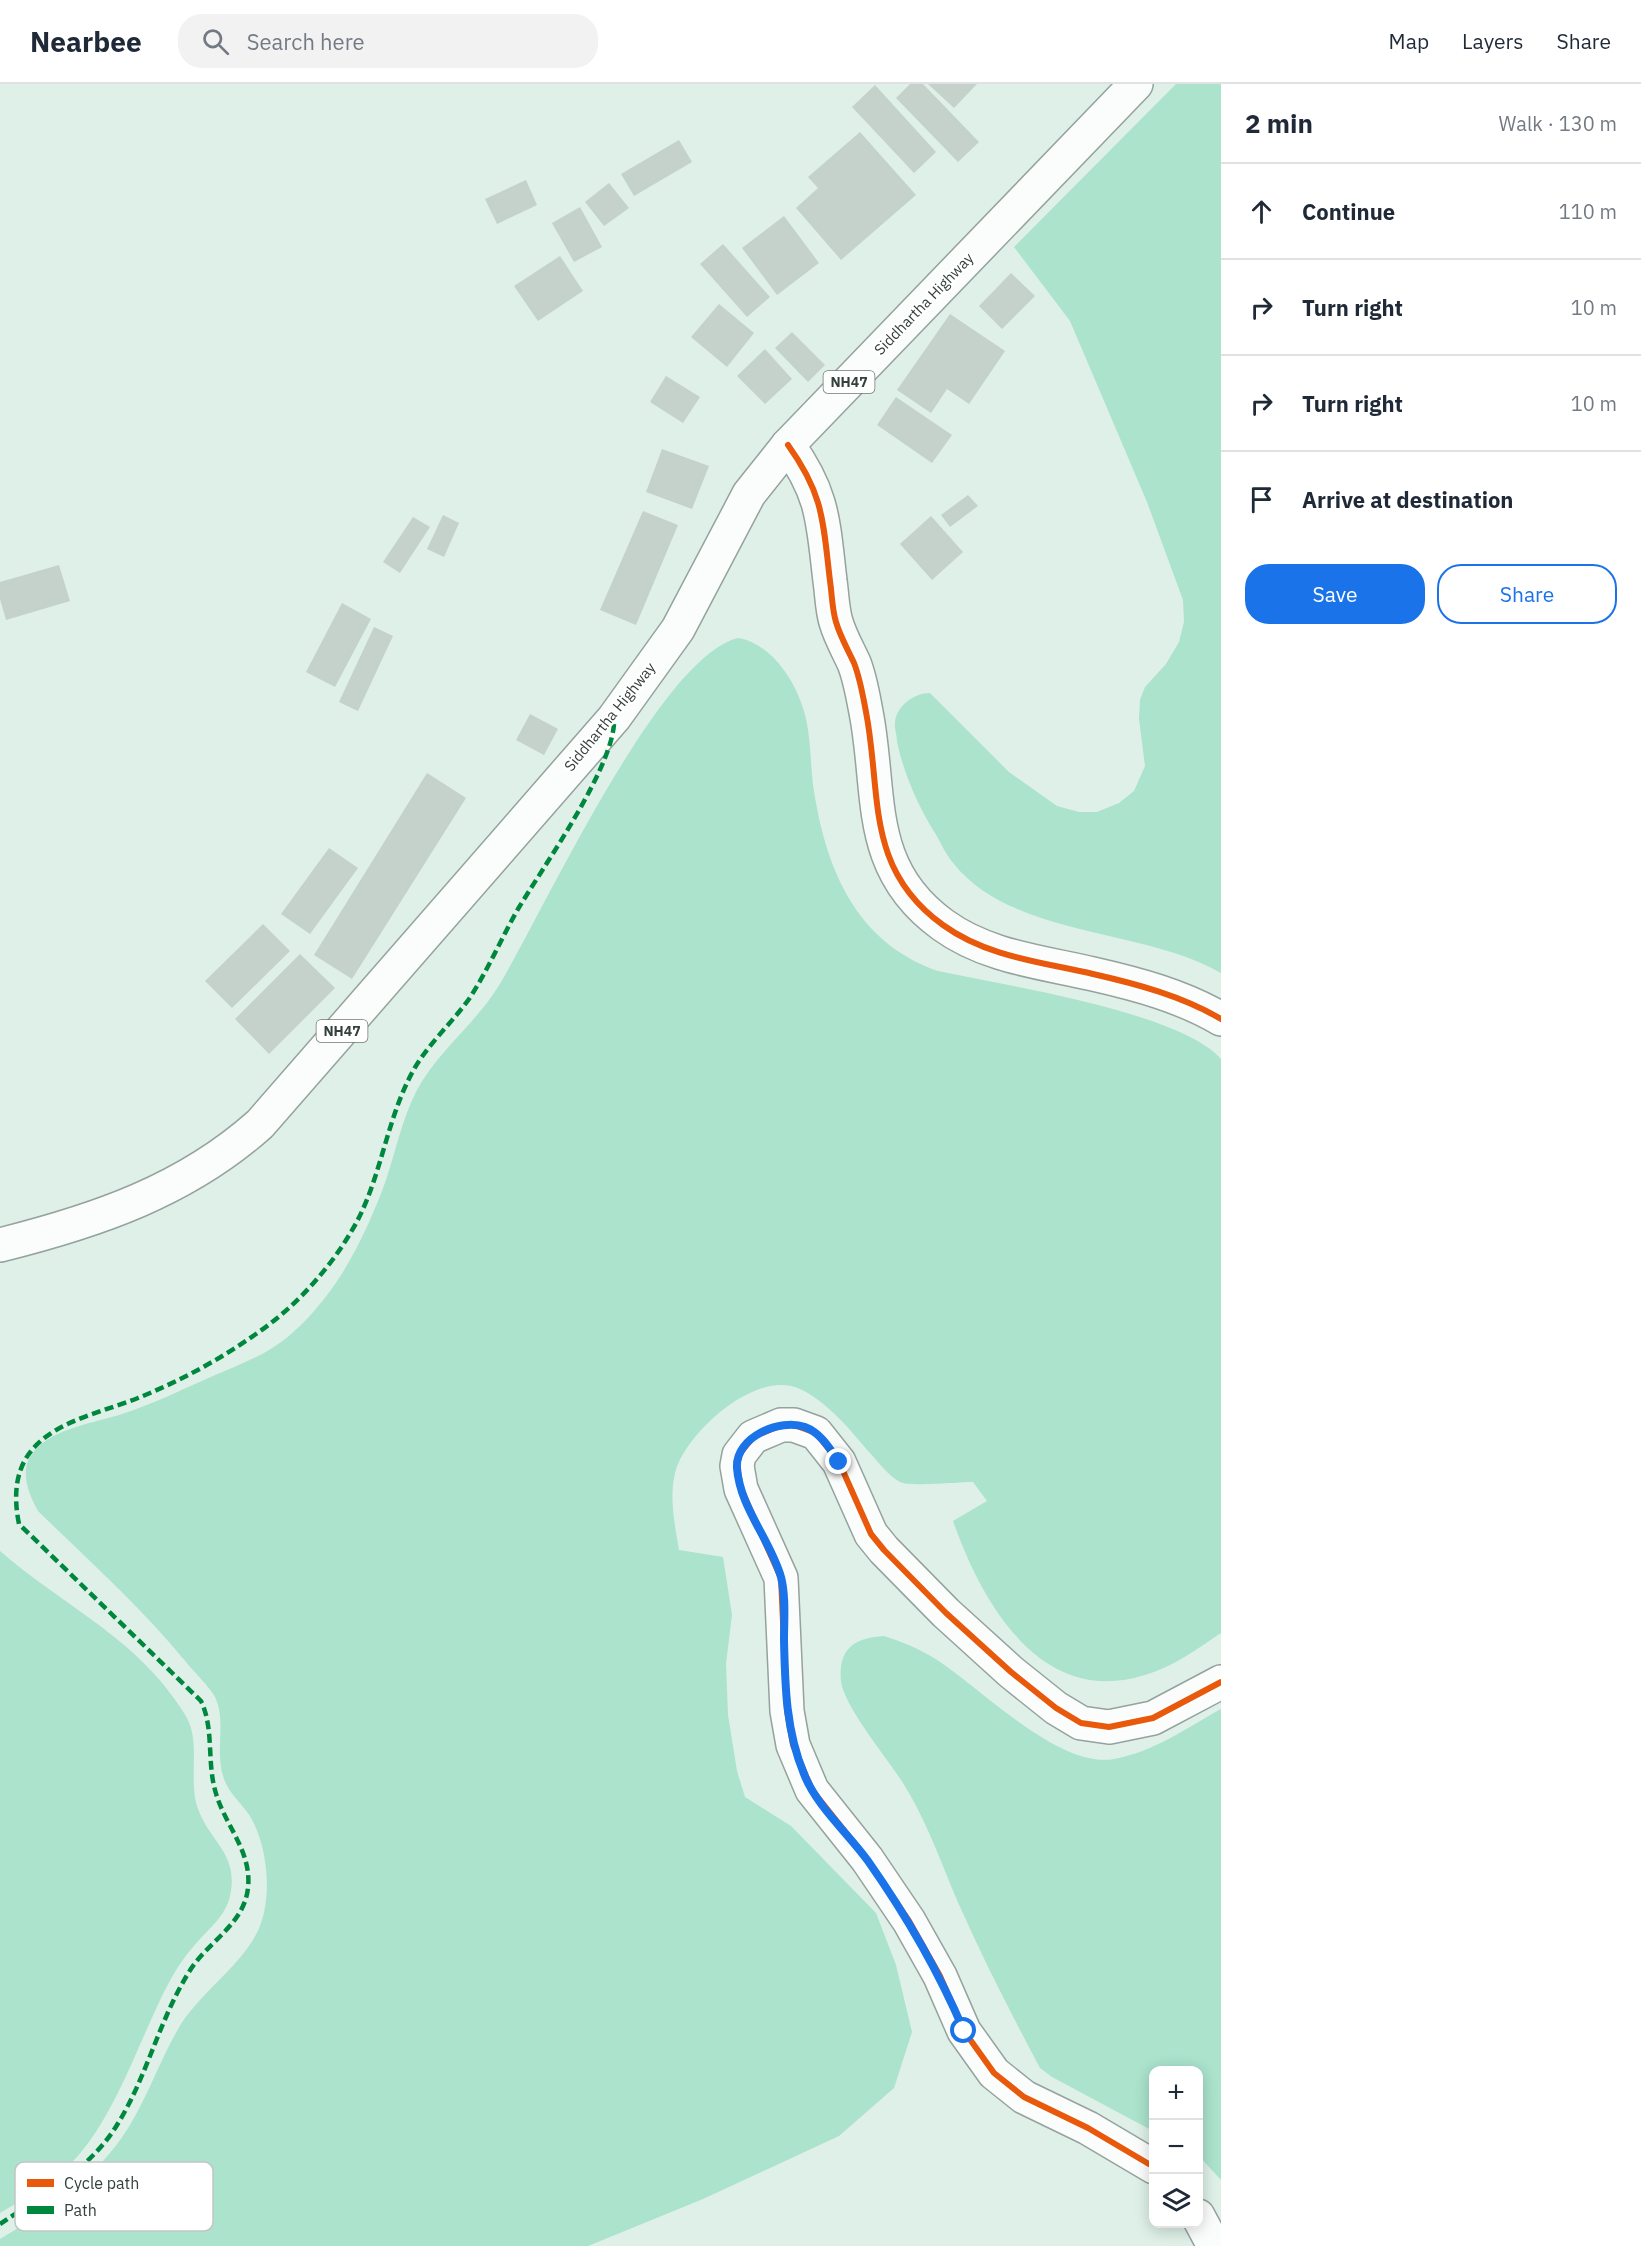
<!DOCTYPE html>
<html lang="en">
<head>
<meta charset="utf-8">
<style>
	:root { --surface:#fff; --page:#f2f2f3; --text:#1f2937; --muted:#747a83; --line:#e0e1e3; --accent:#1a73e8 }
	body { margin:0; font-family:"IBM Plex Sans",sans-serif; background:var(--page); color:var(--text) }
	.controls { position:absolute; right:18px; bottom:18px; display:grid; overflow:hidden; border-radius:12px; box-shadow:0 3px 15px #0003 }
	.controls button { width:54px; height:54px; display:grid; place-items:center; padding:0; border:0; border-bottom:2px solid var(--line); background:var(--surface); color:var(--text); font:30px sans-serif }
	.stop { position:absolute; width:18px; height:18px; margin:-14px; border:4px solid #1a73e8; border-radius:50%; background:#fff }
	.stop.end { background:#1a73e8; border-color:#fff; box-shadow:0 2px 6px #0008 }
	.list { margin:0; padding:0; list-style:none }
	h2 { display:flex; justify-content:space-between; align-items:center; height:78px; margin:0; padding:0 24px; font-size:26px }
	h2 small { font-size:20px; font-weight:400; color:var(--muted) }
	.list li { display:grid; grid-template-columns:39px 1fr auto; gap:18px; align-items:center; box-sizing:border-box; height:96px; padding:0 24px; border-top:2px solid var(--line) }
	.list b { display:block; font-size:22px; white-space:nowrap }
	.list em { font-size:20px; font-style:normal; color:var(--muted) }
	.actions { display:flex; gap:12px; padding:18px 24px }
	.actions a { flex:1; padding:14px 0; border:2px solid var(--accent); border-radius:24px; text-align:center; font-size:21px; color:var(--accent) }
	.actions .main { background:var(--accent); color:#fff }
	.icon { flex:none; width:33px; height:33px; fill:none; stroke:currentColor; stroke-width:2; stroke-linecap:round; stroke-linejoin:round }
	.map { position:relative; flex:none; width:1221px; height:2162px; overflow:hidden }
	header { display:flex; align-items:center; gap:36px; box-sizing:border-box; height:84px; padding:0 30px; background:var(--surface); border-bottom:2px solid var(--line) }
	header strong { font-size:28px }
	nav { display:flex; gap:33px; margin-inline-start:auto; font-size:21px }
	.search { width:420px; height:54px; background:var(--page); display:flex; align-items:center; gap:15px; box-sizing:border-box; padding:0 21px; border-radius:24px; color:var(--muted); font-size:22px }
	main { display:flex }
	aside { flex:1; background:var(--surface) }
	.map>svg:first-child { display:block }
	.green { fill:#abe3cd }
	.building { fill:#c4d2cb }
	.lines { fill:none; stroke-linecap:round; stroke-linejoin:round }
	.secondary-casing { stroke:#95a29d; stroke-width:36 }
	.highway-casing { stroke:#95a29d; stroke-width:36 }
	.secondary { stroke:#fafdfc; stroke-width:33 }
	.highway { stroke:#fafdfc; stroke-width:33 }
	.quiet { stroke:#00873e; stroke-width:4.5; stroke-dasharray:9 4.5; stroke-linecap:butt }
	.cycleway-casing { stroke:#fff; stroke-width:10 }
	.cycleway { stroke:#e8590c; stroke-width:6 }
	.route { stroke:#1a73e8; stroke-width:8 }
	.labels { text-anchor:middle; stroke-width:4.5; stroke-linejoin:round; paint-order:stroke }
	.shield { fill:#fff; stroke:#707976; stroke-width:1.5 }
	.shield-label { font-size:14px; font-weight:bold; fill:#33403b }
	.street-label { font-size:15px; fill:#33403b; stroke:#fff }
	.key { fill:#fff; stroke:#c2c6c4; stroke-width:1.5 }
	.key-label { font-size:16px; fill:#33403b }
</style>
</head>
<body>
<header>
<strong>Nearbee</strong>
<div class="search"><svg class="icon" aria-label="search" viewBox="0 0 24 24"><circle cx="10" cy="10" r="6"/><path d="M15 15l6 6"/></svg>Search here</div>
<nav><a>Map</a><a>Layers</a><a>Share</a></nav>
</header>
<main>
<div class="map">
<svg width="1221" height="2162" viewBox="0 0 1221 2162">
	<rect width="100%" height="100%" fill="#def0e8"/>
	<g class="green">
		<path d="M1176,0H1221V889C1144,844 1012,853 954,780C946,771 941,759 935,749C918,722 903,688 897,657C897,651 894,644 895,639C896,622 914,609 930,609L1009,688L1057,722L1079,728H1097L1119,719L1134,707L1145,682L1139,635L1140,616L1145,603L1166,580L1179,558L1184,538L1183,516L1147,418L1070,237L1014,163Z"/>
		<path d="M738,554C770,559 794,595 803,624C811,649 810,675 813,701C825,782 854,858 938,887C1002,901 1181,928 1221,975V1549C1197,1565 1173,1583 1145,1591C1041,1624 982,1519 953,1437L987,1417L973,1398C959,1398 909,1403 900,1398C888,1391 879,1379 870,1369C850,1346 828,1318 800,1305C757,1284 685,1349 675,1389C669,1414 675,1442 679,1466L723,1473L732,1531L726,1580L728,1631L737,1687L745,1713L791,1742L876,1829L896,1881L912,1948L894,2004L839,2052L703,2115L588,2162H0V2155C53,2123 103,2090 134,2034C150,2006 161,1975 177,1947C198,1908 247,1880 261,1839C272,1808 267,1761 250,1732C242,1720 228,1708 224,1695C214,1668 227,1638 215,1613C208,1601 195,1589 186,1578C141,1523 88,1476 38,1427C28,1409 18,1384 35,1366C55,1344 94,1339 122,1330C150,1321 177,1308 204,1296C224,1287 245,1279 264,1269C296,1252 324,1218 343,1188C360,1160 375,1127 386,1096C396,1066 402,1035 417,1006C438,967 475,940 498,903C543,829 659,573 738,554Z"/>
		<path d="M0,1467C58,1518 127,1549 173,1613C180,1623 188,1633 191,1644C198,1670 189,1700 198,1725C211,1760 241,1771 229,1816C223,1835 205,1848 193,1863C177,1881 166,1903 156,1925C132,1976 107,2048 64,2086C45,2103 22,2116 0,2129Z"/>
		<path d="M884,1552C902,1558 918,1564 934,1574C979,1602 1058,1685 1114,1675C1153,1668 1187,1644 1221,1625V2096L1199,2072L1198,1986H1154L1153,2047L1052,1993L1040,1984C1012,1931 985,1879 961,1825C942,1782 926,1733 899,1693C885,1672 843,1620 841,1597C838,1564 855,1554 884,1552Z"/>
	</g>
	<g class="building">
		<polygon points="910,0 923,0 979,58 958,78 896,14"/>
		<polygon points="928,0 977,0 954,24"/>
		<polygon points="875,1 936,68 914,89 852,23"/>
		<polygon points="860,48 916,111 841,176 796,124 818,104 808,93"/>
		<polygon points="679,56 692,78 634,112 621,90"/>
		<polygon points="526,96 537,121 497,140 485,115"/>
		<polygon points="609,99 629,124 604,142 585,118"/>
		<polygon points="580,123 602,163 574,178 552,139"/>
		<polygon points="784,132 819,179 777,211 742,164"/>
		<polygon points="723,160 770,213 747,233 700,180"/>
		<polygon points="560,172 583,207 538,237 514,202"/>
		<polygon points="1011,189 1035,212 1002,245 979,222"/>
		<polygon points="719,220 754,249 727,283 691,253"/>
		<polygon points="950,230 1005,267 969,320 947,305 931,329 897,306"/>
		<polygon points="792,248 825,281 808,298 775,264"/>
		<polygon points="765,265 792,295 765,320 737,292"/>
		<polygon points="666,292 700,313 683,339 650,318"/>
		<polygon points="896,313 952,351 932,379 877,341"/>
		<polygon points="662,365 709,382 692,425 646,408"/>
		<polygon points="968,411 978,422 950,443 941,431"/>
		<polygon points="643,427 678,441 636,541 600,526"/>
		<polygon points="443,431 459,439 444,473 427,465"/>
		<polygon points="931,432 963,468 932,496 900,460"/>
		<polygon points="413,433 430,443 400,489 383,478"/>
		<polygon points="59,481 70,517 6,536 0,515 0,498"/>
		<polygon points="342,519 371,535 335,603 306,588"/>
		<polygon points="374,543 393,552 358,627 339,618"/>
		<polygon points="530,630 558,645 544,671 516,656"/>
		<polygon points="427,689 466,714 352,895 314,871"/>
		<polygon points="329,764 358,784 310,850 281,830"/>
		<polygon points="263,840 290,867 232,924 205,897"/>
		<polygon points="300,870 335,904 269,970 235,935"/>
	</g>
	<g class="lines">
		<g class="secondary-casing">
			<g id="secondary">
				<path d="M788,361C824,411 823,438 830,497C832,510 832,525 836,538C840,552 848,566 854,579C860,594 863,612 866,628C882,710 864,784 943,841C987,873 1042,878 1093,890C1137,900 1182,912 1221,935"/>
				<polyline points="1154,2083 1088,2044 1024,2013 994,1989 964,1947 940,1892 909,1837 867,1775 812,1706 793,1661 787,1627 781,1494 741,1405 737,1382 739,1371 753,1353 781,1341 794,1341 816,1349 839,1378 871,1450 884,1466 946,1529 1011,1588 1056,1624 1081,1639 1109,1643 1153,1634 1221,1598"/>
				<polyline points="1198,2132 1214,2162"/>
			</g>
		</g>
		<g class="highway-casing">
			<path id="highway" d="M0,1161C96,1137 185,1107 260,1040L614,634L678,545L749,410L788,361L1136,0"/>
		</g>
		<use href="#secondary" class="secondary"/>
		<use href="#highway" class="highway"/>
		<path class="quiet" d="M0,2140C42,2112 91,2084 117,2041C147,1993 159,1936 189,1888C207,1858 244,1841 248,1804C252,1766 224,1741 215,1706C207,1677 214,1644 201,1617L19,1440C0,1346 79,1337 138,1314C180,1297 219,1276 256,1250C294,1224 328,1187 351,1148C381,1099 385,1038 413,987C428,960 451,940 469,915C488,886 501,855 518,825C543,783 617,679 614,634"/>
		<g class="cycleway-casing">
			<g id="cycleway">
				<path d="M788,361C824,411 823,438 830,497C832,510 832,525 836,538C840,552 848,566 854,579C860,594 863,612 866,628C882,710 864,784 943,841C987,873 1042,878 1093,890C1137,900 1182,912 1221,935"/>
				<polyline points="1154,2083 1088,2044 1024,2013 994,1989 964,1947 940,1892 909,1837 867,1775 812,1706 793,1661 787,1627 781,1494 741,1405 737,1382 739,1371 753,1353 781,1341 794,1341 816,1349 839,1378 871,1450 884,1466 946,1529 1011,1588 1056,1624 1081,1639 1109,1643 1153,1634 1221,1598"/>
			</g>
		</g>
		<use href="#cycleway" class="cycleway"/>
	</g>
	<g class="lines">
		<path class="route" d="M839,1378C830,1365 821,1349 805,1343C780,1334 735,1353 737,1384C740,1424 770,1455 781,1493C786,1513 784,1536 784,1556C785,1602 786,1647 804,1690C817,1723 848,1749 868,1777C906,1831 938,1886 964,1947"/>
	</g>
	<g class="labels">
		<g class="shield">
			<rect x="823.5" y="287" width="51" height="22" rx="4.5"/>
			<rect x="316.5" y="936" width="51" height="22" rx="4.5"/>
		</g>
		<g class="shield-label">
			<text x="849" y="303">NH47</text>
			<text x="342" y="952">NH47</text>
		</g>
		<g class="street-label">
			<text transform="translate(924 220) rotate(-46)" y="5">Siddhartha Highway</text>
			<text transform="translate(610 633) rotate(-51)" y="5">Siddhartha Highway</text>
		</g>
	</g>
	<rect x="15" y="2078" width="198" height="69" rx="9" class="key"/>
	<rect x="27" y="2095" width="27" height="8" fill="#e8590c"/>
	<rect x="27" y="2122" width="27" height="8" fill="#00873e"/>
	<g class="key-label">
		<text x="64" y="2105">Cycle path</text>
		<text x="64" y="2132">Path</text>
	</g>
</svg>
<div class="controls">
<button>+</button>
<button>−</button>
<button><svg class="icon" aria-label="layers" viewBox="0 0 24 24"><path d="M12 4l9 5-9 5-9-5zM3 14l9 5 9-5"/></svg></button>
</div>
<div class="stop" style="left:964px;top:1947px"></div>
<div class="stop end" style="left:839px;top:1378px"></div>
</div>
<aside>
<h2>2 min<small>Walk · 130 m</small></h2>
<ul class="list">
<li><svg class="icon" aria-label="ahead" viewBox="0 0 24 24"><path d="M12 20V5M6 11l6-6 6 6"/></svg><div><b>Continue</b></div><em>110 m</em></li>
<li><svg class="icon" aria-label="right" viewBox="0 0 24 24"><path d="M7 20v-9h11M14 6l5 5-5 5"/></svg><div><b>Turn right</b></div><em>10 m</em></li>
<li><svg class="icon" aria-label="right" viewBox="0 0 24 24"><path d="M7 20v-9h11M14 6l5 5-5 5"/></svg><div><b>Turn right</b></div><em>10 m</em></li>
<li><svg class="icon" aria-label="arrive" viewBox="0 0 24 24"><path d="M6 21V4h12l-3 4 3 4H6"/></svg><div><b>Arrive at destination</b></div></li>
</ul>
<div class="actions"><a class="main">Save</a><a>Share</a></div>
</aside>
</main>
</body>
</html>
